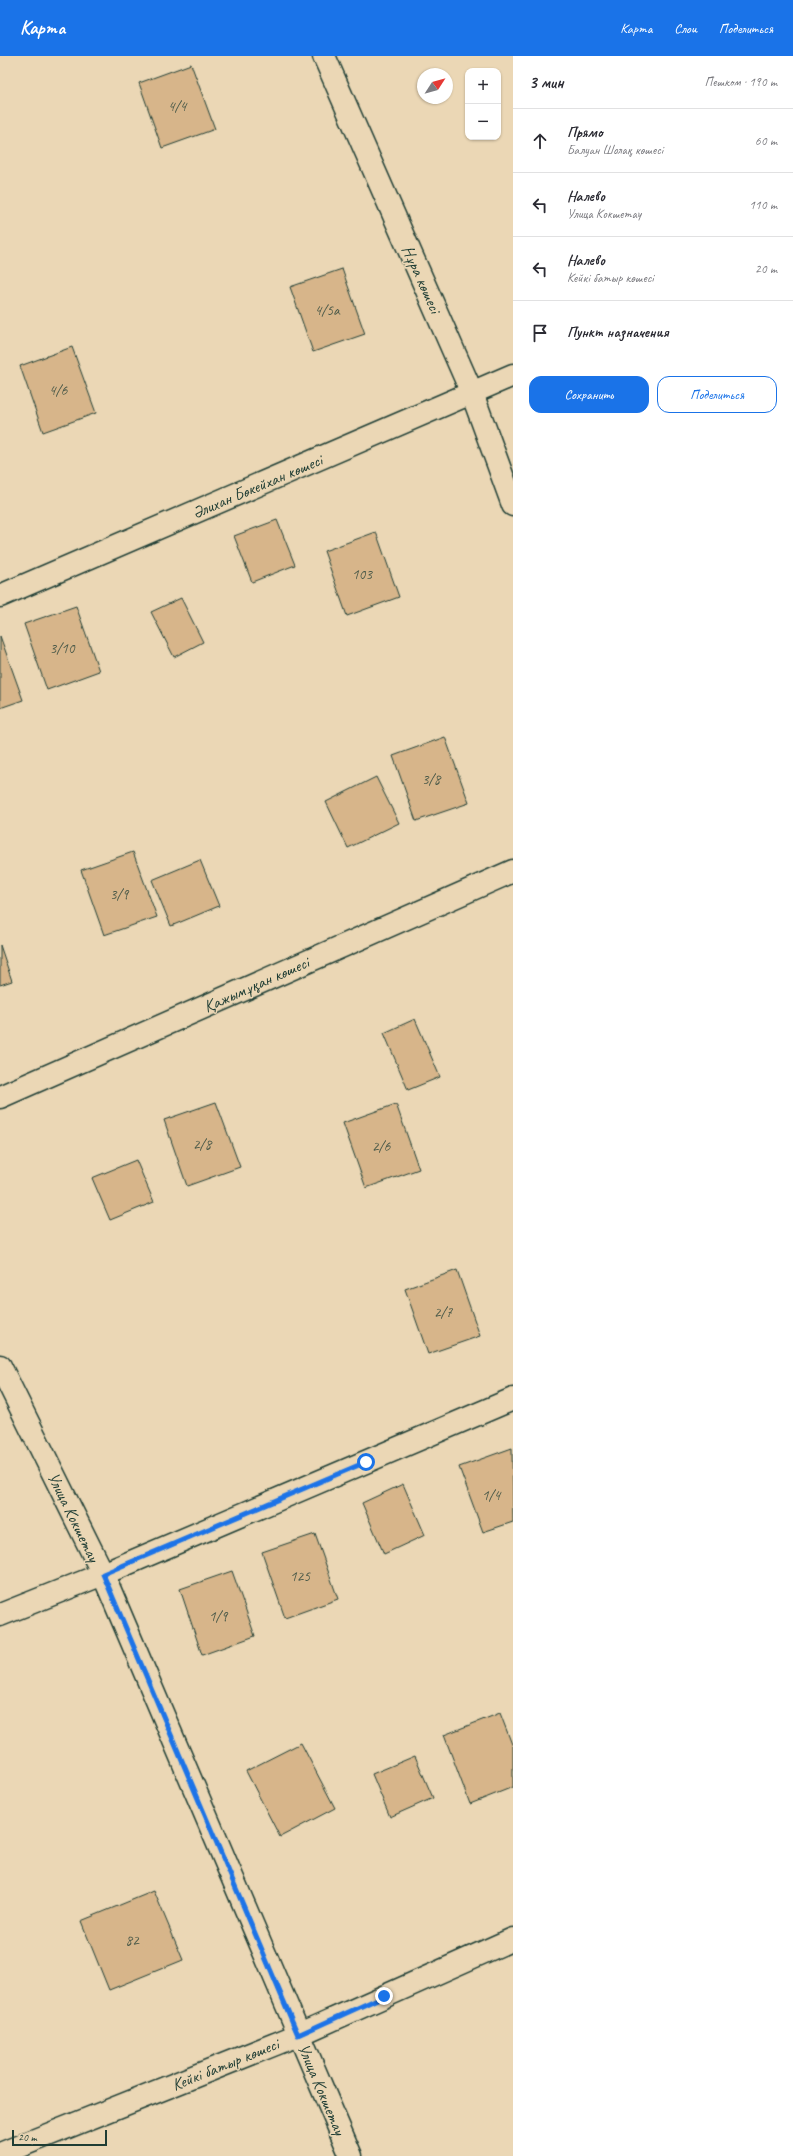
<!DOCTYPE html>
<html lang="ru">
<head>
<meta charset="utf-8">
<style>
	:root { --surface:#fff; --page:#f7f7f7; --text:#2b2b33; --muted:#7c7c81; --line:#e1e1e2; --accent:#1a73e8 }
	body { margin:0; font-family:Caveat,sans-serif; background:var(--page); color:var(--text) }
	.controls { position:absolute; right:12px; top:12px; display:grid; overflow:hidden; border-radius:8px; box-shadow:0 1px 3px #0004 }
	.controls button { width:36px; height:36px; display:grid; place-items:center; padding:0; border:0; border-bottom:1px solid var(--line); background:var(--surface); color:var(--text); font:20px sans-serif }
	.compass { position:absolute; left:417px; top:12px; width:36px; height:36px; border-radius:50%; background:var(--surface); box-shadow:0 1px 3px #0004; rotate:54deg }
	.scale { position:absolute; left:12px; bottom:10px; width:95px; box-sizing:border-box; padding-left:4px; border:2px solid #1f3d34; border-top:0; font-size:11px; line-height:14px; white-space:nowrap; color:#1f3d34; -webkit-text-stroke:3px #ebd7b5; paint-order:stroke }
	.stop { position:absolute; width:12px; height:12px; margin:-9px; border:3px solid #1a73e8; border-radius:50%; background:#fff }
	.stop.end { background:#1a73e8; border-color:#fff; box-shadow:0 1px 4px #0008 }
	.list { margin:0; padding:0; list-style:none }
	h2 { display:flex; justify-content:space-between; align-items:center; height:52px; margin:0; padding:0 16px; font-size:17px }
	h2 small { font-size:13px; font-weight:400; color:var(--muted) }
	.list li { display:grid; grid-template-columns:26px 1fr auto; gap:12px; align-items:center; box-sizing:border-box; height:64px; padding:0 16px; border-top:1px solid var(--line) }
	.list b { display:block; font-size:15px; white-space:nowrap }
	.list p { margin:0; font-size:13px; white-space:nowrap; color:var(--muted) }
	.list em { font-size:13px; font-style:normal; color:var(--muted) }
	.actions { display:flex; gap:8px; padding:12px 16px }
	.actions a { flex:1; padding:9px 0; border:1px solid var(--accent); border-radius:12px; text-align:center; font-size:14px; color:var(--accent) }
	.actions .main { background:var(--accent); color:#fff }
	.icon { flex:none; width:22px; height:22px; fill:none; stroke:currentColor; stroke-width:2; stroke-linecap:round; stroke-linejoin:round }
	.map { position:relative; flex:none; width:513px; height:2100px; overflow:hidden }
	header { display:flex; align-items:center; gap:24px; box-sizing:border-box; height:56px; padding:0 20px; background:var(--accent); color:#fff }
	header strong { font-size:19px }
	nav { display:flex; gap:22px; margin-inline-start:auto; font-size:14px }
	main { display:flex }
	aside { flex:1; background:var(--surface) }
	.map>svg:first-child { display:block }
	.building { fill:#d7b58a; stroke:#1f3d34 }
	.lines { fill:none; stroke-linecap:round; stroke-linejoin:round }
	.minor-casing { stroke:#1f3d34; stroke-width:25 }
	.minor { stroke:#ebd7b5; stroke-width:22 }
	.route { stroke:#1a73e8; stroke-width:5 }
	.labels { text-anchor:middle; stroke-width:3; stroke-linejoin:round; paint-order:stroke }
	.number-label { font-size:15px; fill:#4d5b4a }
	.street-label { font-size:17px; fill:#1f3d34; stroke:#ebd7b5 }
</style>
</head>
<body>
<header>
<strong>Карта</strong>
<nav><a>Карта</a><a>Слои</a><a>Поделиться</a></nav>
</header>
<main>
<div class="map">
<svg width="513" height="2100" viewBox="0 0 513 2100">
	<rect width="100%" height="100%" fill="#ebd7b5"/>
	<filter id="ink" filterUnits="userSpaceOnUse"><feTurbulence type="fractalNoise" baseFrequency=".025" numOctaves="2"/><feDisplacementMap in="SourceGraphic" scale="8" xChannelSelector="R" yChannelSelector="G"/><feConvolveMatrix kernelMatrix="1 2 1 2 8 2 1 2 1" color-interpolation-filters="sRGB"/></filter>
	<g filter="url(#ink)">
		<g class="building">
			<polygon points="191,8 215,73 162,92 139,27"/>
			<polygon points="342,213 365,278 313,296 290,231"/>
			<polygon points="72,291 96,357 43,376 20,310"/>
			<polygon points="277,464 295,509 252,526 234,480"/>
			<polygon points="376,476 399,541 347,560 324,495"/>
			<polygon points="181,542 203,586 174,601 151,556"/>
			<polygon points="76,550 99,615 47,634 24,568"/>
			<polygon points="0,580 23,644 0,652"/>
			<polygon points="445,681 469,747 416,765 393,700"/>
			<polygon points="376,721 399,767 348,792 326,746"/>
			<polygon points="133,796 157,861 104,879 81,814"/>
			<polygon points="200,804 219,850 171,870 152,824"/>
			<polygon points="0,889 12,925 0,929"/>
			<polygon points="415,963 440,1021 408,1034 384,977"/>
			<polygon points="216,1046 240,1111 187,1130 164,1064"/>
			<polygon points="396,1048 419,1113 366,1132 343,1067"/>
			<polygon points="136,1104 154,1146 110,1164 92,1122"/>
			<polygon points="457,1214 480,1280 428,1298 405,1233"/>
			<polygon points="512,1392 513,1466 483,1476 459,1411"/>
			<polygon points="403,1428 425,1479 384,1498 362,1447"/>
			<polygon points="315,1478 338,1543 285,1562 262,1496"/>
			<polygon points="232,1515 255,1580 202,1599 180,1533"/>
			<polygon points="500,1657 513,1691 513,1731 470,1748 444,1679"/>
			<polygon points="301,1687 335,1752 280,1781 246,1715"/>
			<polygon points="415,1700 433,1742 390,1761 372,1718"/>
			<polygon points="154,1835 183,1904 109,1934 81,1865"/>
		</g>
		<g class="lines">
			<g class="minor-casing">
				<g id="minor">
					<polyline points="324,0 472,337 513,449"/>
					<polyline points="0,540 513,319"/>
					<polyline points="0,1041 513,815"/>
					<polyline points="0,1310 103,1518 351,2100"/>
					<polyline points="0,1559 103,1518 513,1343"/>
					<polyline points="0,2098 298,1979 513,1883"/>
				</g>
			</g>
			<use href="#minor" class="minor"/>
		</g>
	</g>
	<g class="lines" filter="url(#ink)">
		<polyline class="route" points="366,1406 103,1518 298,1979 384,1940"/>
	</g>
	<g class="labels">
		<g class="number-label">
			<text x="177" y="55">4/4</text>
			<text x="327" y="259">4/5а</text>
			<text x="58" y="339">4/6</text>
			<text x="362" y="523">103</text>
			<text x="62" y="597">3/10</text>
			<text x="431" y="728">3/8</text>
			<text x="119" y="843">3/9</text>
			<text x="202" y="1093">2/8</text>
			<text x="381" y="1095">2/6</text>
			<text x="443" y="1261">2/7</text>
			<text x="491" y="1444">1/4</text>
			<text x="300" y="1525">125</text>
			<text x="218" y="1565">1/9</text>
			<text x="132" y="1889">82</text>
		</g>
		<g class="street-label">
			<text transform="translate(422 223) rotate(66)" y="6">Нұра көшесі</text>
			<text transform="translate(257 430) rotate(-23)" y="6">Әлихан Бөкейхан көшесі</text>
			<text transform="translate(256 928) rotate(-24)" y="6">Қажымұқан көшесі</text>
			<text transform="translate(74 1461) rotate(64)" y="6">Улица Кокшетау</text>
			<text transform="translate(225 2008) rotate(-22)" y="6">Кейкі батыр көшесі</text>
			<text transform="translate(322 2033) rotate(67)" y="6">Улица Кокшетау</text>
		</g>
	</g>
</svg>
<div class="controls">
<button>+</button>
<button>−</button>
</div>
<svg class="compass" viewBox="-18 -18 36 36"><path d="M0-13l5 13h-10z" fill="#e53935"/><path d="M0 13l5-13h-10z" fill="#7c7c81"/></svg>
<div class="scale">20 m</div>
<div class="stop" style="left:366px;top:1406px"></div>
<div class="stop end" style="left:384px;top:1940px"></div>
</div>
<aside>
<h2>3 мин<small>Пешком · 190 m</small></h2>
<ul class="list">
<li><svg class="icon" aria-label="ahead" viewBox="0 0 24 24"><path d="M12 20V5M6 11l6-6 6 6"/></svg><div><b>Прямо</b><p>Балуан Шолақ көшесі</p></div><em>60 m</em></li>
<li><svg class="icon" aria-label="left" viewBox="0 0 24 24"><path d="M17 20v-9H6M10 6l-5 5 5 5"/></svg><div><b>Налево</b><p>Улица Кокшетау</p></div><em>110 m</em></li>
<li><svg class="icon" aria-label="left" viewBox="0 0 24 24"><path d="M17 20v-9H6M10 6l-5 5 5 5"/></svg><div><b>Налево</b><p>Кейкі батыр көшесі</p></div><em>20 m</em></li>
<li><svg class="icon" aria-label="arrive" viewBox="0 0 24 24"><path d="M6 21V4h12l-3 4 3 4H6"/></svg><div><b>Пункт назначения</b></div></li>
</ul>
<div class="actions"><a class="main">Сохранить</a><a>Поделиться</a></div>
</aside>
</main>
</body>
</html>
